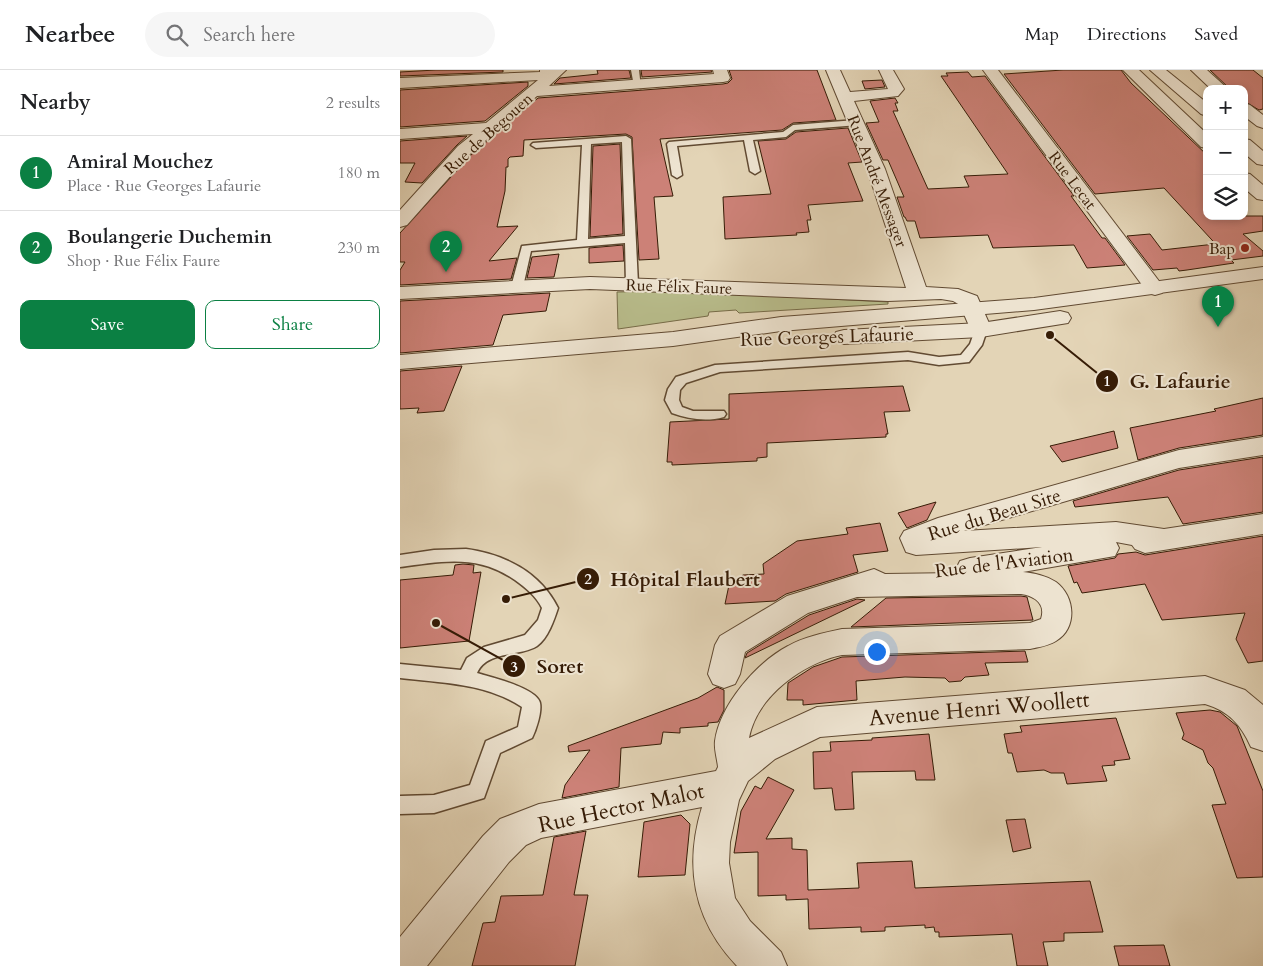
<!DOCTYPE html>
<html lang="en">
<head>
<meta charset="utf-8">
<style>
	:root { --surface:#fff; --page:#f6f6f6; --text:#202124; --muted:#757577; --line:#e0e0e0; --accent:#0b8043 }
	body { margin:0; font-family:Cardo,serif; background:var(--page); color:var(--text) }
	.controls { position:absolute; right:15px; top:15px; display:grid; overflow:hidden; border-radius:10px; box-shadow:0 2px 8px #0003 }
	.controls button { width:45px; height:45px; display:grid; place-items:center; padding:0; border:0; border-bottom:1px solid var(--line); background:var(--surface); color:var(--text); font:25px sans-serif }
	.you { position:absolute; left:476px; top:581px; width:18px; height:18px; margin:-12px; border:4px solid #fff; border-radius:50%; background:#1a73e8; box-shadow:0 0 0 8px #1a73e833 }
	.badge { display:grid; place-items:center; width:32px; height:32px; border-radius:50%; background:var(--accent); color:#fff; font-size:16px; font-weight:700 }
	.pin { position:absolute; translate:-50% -41px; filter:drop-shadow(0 1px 2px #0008) }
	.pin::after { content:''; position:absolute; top:26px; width:18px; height:15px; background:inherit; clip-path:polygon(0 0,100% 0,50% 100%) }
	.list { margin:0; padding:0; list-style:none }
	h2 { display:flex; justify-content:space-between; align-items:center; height:65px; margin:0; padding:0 20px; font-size:21px }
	h2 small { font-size:16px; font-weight:400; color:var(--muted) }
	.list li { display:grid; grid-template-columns:32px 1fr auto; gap:15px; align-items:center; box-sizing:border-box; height:75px; padding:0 20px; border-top:1px solid var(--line) }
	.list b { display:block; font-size:19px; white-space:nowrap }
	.list p { margin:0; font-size:16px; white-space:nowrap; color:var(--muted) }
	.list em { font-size:16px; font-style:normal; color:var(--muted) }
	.actions { display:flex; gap:10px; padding:15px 20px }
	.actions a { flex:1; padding:11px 0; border:1px solid var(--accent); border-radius:10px; text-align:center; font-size:18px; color:var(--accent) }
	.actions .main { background:var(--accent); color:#fff }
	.icon { flex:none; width:28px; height:28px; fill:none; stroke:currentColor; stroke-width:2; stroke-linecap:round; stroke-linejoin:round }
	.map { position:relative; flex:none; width:863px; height:896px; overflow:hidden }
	header { display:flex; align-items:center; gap:30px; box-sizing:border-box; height:70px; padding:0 25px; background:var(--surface); border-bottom:1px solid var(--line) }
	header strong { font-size:24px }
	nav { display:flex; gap:28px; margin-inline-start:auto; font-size:18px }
	.search { width:350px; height:45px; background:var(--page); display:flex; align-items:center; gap:12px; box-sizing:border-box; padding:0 18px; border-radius:28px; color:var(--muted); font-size:19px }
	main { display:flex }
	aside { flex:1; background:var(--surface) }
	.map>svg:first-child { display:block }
	.green { fill:#b8bc8b; stroke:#776c48 }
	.building { fill:#cc8177; stroke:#361c06 }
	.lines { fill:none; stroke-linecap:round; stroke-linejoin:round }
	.service-casing { stroke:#614a32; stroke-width:3 }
	.minor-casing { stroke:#614a32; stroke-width:2 }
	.tertiary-casing { stroke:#614a32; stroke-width:2 }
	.service { fill:#ede3d0; fill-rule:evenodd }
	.minor { fill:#ede3d0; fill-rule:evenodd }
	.tertiary { fill:#ede3d0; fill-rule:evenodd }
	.poi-dot { fill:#8f2418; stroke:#ede3d0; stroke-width:2 }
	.labels { text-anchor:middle; stroke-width:4; stroke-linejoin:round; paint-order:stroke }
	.far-street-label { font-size:16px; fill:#361c06; stroke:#ede3d0 }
	.far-poi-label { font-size:16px; fill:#361c06; stroke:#ede3d0; text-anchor:end }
	.street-label { font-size:19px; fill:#361c06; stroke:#ede3d0 }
	.near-street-label { font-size:22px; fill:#361c06; stroke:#ede3d0 }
	.leader { fill:none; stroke:#361c06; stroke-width:2 }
	.callout-dot { fill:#361c06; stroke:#ede3d0; stroke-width:2 }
	.mark-label { font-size:15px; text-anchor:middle; font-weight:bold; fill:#fff }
	.callout-label { font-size:20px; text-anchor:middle; font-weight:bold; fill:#361c06; stroke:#ede3d0; stroke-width:4; stroke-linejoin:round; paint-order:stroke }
</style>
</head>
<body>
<header>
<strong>Nearbee</strong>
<div class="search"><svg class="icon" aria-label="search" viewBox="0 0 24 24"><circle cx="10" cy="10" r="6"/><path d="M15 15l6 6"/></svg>Search here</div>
<nav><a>Map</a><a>Directions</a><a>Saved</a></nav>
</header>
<main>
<aside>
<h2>Nearby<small>2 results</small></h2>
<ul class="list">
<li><span class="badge">1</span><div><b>Amiral Mouchez</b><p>Place · Rue Georges Lafaurie</p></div><em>180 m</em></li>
<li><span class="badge">2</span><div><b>Boulangerie Duchemin</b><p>Shop · Rue Félix Faure</p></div><em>230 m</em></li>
</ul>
<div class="actions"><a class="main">Save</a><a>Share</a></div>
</aside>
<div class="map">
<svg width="863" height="896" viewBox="0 0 863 896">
	<rect width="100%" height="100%" fill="#e3d4b6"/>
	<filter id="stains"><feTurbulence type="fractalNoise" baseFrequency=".004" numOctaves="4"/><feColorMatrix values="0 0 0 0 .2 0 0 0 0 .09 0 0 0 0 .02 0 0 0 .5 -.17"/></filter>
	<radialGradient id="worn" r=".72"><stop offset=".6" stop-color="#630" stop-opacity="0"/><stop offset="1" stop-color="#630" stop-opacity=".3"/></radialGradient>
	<polygon class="green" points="271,221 488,232 488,234 339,243 336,240 309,242 308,246 218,259 217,222"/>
	<g class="building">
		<polygon points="36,0 103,0 103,2 0,6 0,2"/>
		<polygon points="197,0 229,0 231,8 154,14 160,8 198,4"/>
		<polygon points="241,0 311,0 312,2 242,7"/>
		<polygon points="329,0 417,0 436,50 393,53 382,60 260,69 273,126 254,127 259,189 239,190 232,67 226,64 124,70 123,86 110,87 108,89 108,97 106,97 105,121 97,157 118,156 89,191 117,188 111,209 0,215 0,200 5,192 0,192 0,163 71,85 138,28 323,14 328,13 332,9"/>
		<polygon points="663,0 721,0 731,13 807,85 807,146 863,146 863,161 843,164 863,181 863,186 831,190 834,193 787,200 779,201 777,198 753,200 727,166 750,164 762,180 815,174 823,182 764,118 695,124 604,4"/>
		<polygon points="810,0 853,0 863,8 863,39 859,40 844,31 844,19 830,19"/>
		<polygon points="568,2 572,7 585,6 674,126 671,126 702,168 705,168 725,195 687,198 674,175 593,178 588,165 520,168 515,151 507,151 505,147 504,147 497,127 504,127 488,90 483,90 466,53 479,52 470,31 495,28 498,33 495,33 498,41 493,41 528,119 569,117 564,106 608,104 541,6 548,6 546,3"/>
		<polygon points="482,10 485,17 465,19 462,11"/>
		<polygon points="128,12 128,16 85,51 0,57 0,20"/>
		<polygon points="448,58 462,92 448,93 463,131 408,135 411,150 407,150 409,162 396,163 397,165 325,169 323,127 371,124 358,71 386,69 396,62"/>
		<polygon points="67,66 57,75 22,113 5,112 15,93 0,93 0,71"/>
		<polygon points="220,74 223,164 190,167 193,76"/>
		<polygon points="223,175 224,191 189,193 189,178"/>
		<polygon points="159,184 154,207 127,208 132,187"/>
		<polygon points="150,223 146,241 103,245 93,275 0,283 0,231"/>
		<polygon points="62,296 44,341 17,343 19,338 0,339 0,301"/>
		<polygon points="503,316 510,341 484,342 488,364 486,364 486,367 367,373 367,387 357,388 357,391 272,395 272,392 267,392 270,352 329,349 329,324"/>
		<polygon points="863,328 863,365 779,378 738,390 730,358 816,341 814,339"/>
		<polygon points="714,361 718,378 662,392 650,376"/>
		<polygon points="863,387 863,442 783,454 768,427 675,437 673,431 779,400"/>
		<polygon points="536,432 527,450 507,458 498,443"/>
		<polygon points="480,453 488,481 453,485 458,502 386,524 375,531 325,534 329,515 343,505 364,504 363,494 397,471 448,464 446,458"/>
		<polygon points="863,466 863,591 848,593 836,569 845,543 762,550 745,514 682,523 677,512 674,513 668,496 715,488 718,484 736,482 745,485"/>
		<polygon points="63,494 74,495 73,503 81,502 69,571 0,578 0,510 53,505 55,495"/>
		<polygon points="621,526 627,527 633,550 451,557 486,528"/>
		<polygon points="457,529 465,530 345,588 347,583 409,545"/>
		<polygon points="625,581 628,592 585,593 589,605 565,607 561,611 549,612 545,608 505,607 456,611 457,630 403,635 403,630 387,630 388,613 413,597 442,587"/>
		<polygon points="317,617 324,620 324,640 318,652 308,653 308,656 280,658 280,663 263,662 261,674 221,678 219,717 162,728 165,715 190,680 169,682 168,676 298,628"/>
		<polygon points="810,640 820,642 837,656 863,721 863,807 837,808 812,735 826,734 813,698 808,693 803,680 782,669 784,664 776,643"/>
		<polygon points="716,648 730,689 714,691 715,695 702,696 707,711 667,714 664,703 651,703 644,700 617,702 612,683 608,683 604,664 622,662 620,656"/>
		<polygon points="529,664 535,710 516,710 515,701 452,702 454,739 435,740 432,718 414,719 413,682 431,681 430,672 472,670 472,668"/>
		<polygon points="368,707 394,720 366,769 392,768 392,779 407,780 408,820 459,818 457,793 512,791 515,818 690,811 703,862 664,863 664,871 643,872 648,896 617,896 612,864 539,867 539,862 535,862 534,857 525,858 525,855 485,857 485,861 461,862 461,857 409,859 408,829 386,830 386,825 358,826 358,782 334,783 341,741 355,716 361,719"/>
		<polygon points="281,745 290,754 285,805 238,807 244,752"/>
		<polygon points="625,749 631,778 613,782 606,750"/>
		<polygon points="186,761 174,825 188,825 175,896 72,896 83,853 95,852 101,826 143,825 154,767"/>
		<polygon points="764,875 770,896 719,896 714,876"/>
	</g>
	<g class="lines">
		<g class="service-casing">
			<g id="service">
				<polygon points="231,0 239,0 241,18 234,16"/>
				<polygon points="456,50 460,53 459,55 395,60 386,67 353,70 360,101 355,104 350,101 344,70 277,76 282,105 277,108 272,105 267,74 269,72 383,62 393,55"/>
				<path d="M226,66L231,69L238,214L236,216H228L226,214L225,173L131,181L123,217L117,220L113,219L111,217L122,176L177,170L182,75L136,78L131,75L133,73ZM222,72L225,166L188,169L191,74Z"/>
				<path d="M581,256L587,260L582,275L569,292L539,295L508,290L320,302L286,313L280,320L279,330L282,337L293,341H324L326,344L324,347C306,352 289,349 272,343L265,330L268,319L276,307L315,295L508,282L539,287L561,285L570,274L575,260Z"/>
				<path d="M66,479C104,484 140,502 158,538C154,550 148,568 137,576C121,587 87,580 77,603C90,607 137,618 140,633C142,642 136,660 132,668L100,683L84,728L34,743L0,744V726L34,725L70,715L86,671L118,657L122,637C85,613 43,613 0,608V594L61,600L67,588L84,577L125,565L138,550L142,538C136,526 126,518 115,510C78,484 43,491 0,497V485L34,480Z"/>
			</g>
		</g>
		<g class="minor-casing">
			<g id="minor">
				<polygon points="140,0 166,0 149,16 314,4 313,0 327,0 330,8 328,11 323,12 137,26 70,84 7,155 0,157 0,140 58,76 73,64 0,69 0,59 86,53 138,10 0,18 0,8 140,2"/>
				<polygon points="426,0 440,0 450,22 488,19 479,0 493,0 504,19 498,26 454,31 485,99 526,217 558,219 577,226 592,260 589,265 581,267 573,265 560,235 553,231 541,229 488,231 190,219 0,229 0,217 190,207 506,218 467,99"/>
				<polygon points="583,0 598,0 762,215 765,219 762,223 755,225 748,223"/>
				<polygon points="791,0 807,0 828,19 811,19"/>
				<polygon points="844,33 850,35 863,45 863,58 857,56 844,46"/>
				<path d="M863,367V385L779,398L564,461L716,452L764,459L863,444V464L745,483L735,479L732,475L716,472L719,478L715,486L623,502C634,503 647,506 656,512C675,526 678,558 656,571C648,576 639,577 630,579L442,585C403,593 357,626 349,668L417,637L805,606L845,620L863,635V681L851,677C841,655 829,641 805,634L420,667L375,689L348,711L339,730L330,772L329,793L335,828L350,851L381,882L387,896H337C293,850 284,796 302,737L141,768L126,775L109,792L27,896H0V867L83,766L100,749L139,734L316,701L318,697C317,688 314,679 315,671C320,635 356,593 388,576C404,567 423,563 442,559L630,553L641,549C646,534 635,526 621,524L457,527L408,543L345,582L340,604L335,614L324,618L313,614L308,604L315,575L320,566L387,526L474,499L485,504L558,503L556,499L560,491L570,488L642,477L516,485L506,482L500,468L504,461L538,448L779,380Z"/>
			</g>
		</g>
		<g class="tertiary-casing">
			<g id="tertiary">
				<polygon points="723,0 739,0 807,64 807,78 801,77"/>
				<polygon points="750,0 766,0 807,33 807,46 801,44"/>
				<polygon points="844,69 850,70 863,81 863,95 857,94 844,83"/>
				<polygon points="844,103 850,104 863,115 863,130 857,129 844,118"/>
				<polygon points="863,197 863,209 634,240 381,261 273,276 0,299 0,285 273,262 381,247 634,228"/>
				<polygon points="660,241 668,243 671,248 668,253 581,267 444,274 436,272 433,267 436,262 444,260 581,253"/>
			</g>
		</g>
		<use href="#service" class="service"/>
		<use href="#minor" class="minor"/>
		<use href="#tertiary" class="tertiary"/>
	</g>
	<circle class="poi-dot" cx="845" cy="178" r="5"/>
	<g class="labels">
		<g class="far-street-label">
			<text transform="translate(88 63) rotate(-42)" y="6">Rue de Begouen</text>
			<text transform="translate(673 110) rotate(53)" y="6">Rue Lecat</text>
			<text transform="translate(478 111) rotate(69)" y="6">Rue André Messager</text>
			<text transform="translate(279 216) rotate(2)" y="6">Rue Félix Faure</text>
		</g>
		<g class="far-poi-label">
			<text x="835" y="184">Bap</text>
		</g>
		<g class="street-label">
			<text transform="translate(427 266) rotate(-2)" y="7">Rue Georges Lafaurie</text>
			<text transform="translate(594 444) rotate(-17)" y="7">Rue du Beau Site</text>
			<text transform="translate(604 492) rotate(-7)" y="7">Rue de l'Aviation</text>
		</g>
		<g class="near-street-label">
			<text transform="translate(579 638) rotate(-5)" y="8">Avenue Henri Woollett</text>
			<text transform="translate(221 737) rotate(-12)" y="8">Rue Hector Malot</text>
		</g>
	</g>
	<path class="leader" d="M650 265L707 311M106 529L188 509M36 553L114 596"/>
	<g class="callout-dot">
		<circle cx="650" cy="265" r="5"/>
		<circle cx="106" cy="529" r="5"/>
		<circle cx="36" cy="553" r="5"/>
		<circle cx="707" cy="311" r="12"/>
		<circle cx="188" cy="509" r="12"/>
		<circle cx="114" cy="596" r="12"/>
	</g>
	<g class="mark-label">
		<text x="707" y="316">1</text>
		<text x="188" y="514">2</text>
		<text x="114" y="602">3</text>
	</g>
	<g class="callout-label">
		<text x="780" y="318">G. Lafaurie</text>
		<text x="285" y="516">Hôpital Flaubert</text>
		<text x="160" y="603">Soret</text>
	</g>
	<rect width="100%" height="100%" filter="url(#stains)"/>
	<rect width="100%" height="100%" fill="url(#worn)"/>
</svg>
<div class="controls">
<button>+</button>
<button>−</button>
<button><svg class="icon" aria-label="layers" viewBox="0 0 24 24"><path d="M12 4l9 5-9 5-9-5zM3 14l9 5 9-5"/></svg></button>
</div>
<div class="you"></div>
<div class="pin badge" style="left:818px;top:257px">1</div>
<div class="pin badge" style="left:46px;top:202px">2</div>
</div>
</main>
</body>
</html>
